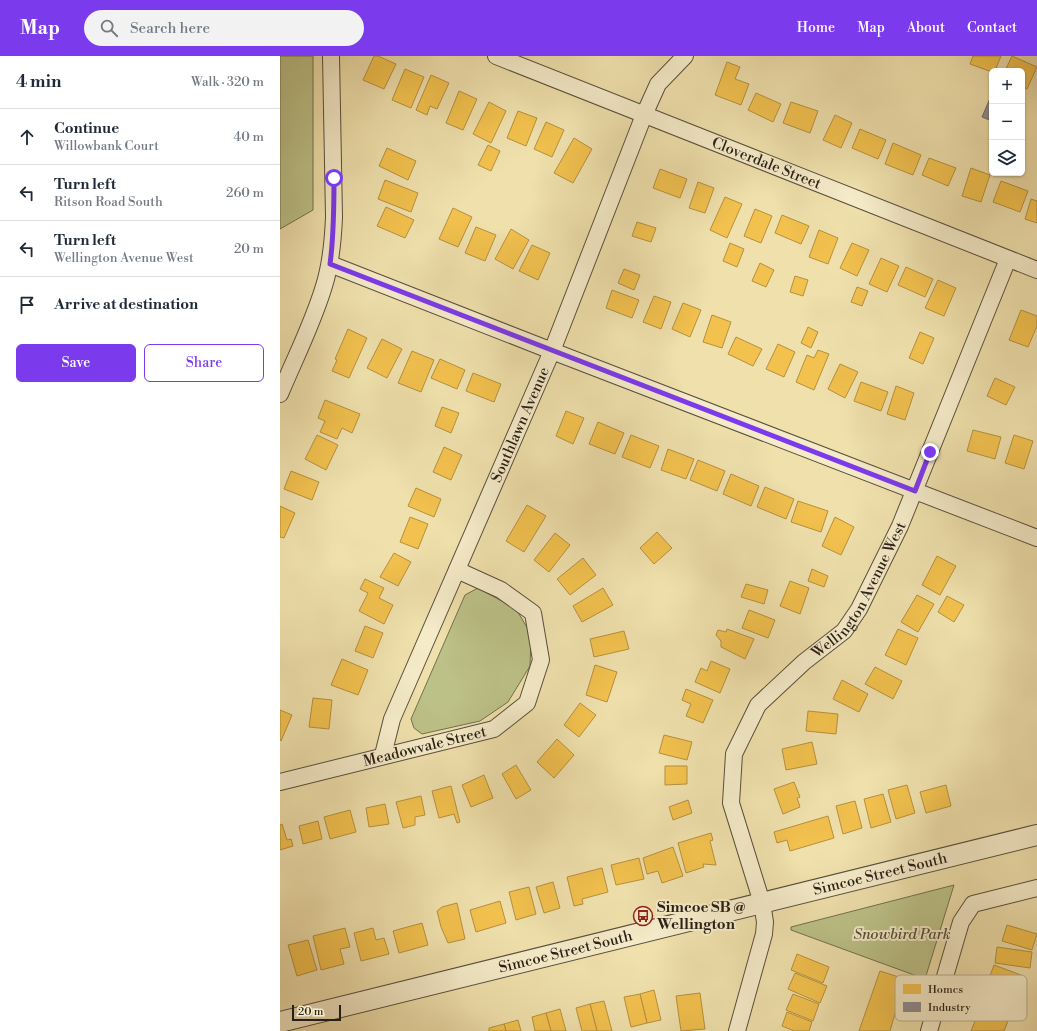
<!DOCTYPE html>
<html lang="en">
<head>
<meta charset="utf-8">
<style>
	:root { --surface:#fff; --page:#f2f2f3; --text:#1f2937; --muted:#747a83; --line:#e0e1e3; --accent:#7c3aed }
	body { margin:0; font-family:"Libre Bodoni",serif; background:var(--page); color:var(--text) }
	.controls { position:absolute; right:12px; top:12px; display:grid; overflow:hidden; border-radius:6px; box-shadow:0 1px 3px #0004 }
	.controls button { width:36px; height:36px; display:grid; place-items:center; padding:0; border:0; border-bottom:1px solid var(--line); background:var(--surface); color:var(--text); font:20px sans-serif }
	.scale { position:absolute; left:12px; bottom:10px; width:49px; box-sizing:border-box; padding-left:4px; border:2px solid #281f17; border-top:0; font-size:11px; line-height:14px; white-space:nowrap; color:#281f17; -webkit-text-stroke:3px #f5ebc9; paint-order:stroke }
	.stop { position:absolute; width:12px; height:12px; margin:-9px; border:3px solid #7c3aed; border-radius:50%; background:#fff }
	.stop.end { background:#7c3aed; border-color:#fff; box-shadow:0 1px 4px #0008 }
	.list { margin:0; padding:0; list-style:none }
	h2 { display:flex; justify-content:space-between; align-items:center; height:52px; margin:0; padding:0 16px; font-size:17px }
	h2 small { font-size:13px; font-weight:400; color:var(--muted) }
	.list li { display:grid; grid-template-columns:26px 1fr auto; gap:12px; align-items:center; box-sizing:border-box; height:56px; padding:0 16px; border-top:1px solid var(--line) }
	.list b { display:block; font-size:15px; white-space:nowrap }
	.list p { margin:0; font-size:13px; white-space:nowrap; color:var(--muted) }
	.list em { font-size:13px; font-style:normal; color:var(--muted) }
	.actions { display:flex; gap:8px; padding:12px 16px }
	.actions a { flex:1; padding:9px 0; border:1px solid var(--accent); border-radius:6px; text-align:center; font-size:14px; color:var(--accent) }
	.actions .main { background:var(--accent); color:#fff }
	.icon { flex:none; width:22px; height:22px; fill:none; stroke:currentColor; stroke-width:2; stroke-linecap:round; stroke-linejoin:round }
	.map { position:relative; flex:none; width:757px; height:975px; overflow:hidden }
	header { display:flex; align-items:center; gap:24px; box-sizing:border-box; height:56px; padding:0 20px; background:var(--accent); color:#fff }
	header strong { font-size:19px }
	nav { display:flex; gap:22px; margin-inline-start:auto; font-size:14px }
	.search { width:280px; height:36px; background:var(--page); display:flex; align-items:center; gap:10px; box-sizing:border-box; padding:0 14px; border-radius:22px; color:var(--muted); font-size:15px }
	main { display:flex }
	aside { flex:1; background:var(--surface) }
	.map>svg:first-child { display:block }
	.green { fill:#bcc187; stroke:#72704f }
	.homes { fill:#f2c14e; stroke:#b5903e }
	.industry { fill:#8d8d92; stroke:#6f6c6d }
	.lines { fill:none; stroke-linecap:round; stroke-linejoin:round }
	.minor-casing { stroke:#5a4f3c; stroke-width:18 }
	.tertiary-casing { stroke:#5a4f3c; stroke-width:22 }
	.minor { stroke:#f5ebc9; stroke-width:16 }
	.tertiary { stroke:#f5ebc9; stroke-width:20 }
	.route { stroke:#7c3aed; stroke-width:5 }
	.labels { text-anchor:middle; stroke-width:4; stroke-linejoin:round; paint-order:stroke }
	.street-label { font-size:15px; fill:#281f17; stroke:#f5ebc9 }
	.poi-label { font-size:15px; font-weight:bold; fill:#281f17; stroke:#f5ebc9; text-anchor:start }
	.park-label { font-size:15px; font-style:italic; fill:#545039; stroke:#f5ebc9 }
	.key { fill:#f5ebc9; stroke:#b8ae94; stroke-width:1 }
	.key-label { font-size:11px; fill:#281f17 }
</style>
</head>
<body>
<header>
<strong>Map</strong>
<div class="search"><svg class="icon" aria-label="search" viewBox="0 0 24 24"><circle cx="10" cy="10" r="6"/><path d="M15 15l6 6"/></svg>Search here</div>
<nav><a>Home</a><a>Map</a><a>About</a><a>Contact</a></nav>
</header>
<main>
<aside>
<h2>4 min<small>Walk · 320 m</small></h2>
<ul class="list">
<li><svg class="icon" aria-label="ahead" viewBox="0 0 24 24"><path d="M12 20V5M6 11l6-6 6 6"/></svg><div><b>Continue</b><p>Willowbank Court</p></div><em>40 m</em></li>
<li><svg class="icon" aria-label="left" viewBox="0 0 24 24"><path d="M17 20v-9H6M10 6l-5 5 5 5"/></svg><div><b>Turn left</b><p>Ritson Road South</p></div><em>260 m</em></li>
<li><svg class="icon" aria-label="left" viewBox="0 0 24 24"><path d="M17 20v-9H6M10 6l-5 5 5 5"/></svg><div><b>Turn left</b><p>Wellington Avenue West</p></div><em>20 m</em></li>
<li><svg class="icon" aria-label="arrive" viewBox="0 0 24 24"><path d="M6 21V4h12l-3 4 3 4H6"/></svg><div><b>Arrive at destination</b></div></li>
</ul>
<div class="actions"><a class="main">Save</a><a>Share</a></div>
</aside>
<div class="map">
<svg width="757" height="975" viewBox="0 0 757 975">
	<rect width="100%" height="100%" fill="#efe0ac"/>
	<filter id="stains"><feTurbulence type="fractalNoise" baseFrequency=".005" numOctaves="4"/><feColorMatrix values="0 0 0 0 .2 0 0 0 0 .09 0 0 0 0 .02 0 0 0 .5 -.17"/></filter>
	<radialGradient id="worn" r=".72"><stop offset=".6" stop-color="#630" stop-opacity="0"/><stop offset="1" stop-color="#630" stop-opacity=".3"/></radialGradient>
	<g class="green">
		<polygon points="0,0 33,0 33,154 0,173"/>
		<polygon points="198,532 236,553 251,578 250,610 228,646 200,665 142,678 134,672 131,663 185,539"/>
		<polygon points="674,829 645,923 511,874 511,871"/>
	</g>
	<g class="homes">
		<polygon points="94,0 98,0 116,8 104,33 83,24"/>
		<polygon points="693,0 721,0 715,15 712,15 712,16 690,8"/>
		<polygon points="732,0 757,11 747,33 742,30 742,15 725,15"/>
		<polygon points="447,6 460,11 455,23 469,28 461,49 435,39"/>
		<polygon points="125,13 144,21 131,52 112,44"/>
		<polygon points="151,19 169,27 157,53 150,50 147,59 136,54"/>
		<polygon points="179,35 197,43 183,74 166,67"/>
		<polygon points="476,37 501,48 493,66 468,54"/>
		<polygon points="209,46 226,55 211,87 193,78"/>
		<polygon points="511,46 538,55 530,77 503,67"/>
		<polygon points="238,55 257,62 246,90 227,82"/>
		<polygon points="555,59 572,67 561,92 543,84"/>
		<polygon points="266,66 284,74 272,101 254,93"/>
		<polygon points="580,73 606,84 598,103 572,92"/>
		<polygon points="294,82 312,93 293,127 274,117"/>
		<polygon points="613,87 641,99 633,119 605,108"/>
		<polygon points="208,89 220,95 211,115 198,109"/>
		<polygon points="107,92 136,105 128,124 99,110"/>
		<polygon points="649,102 676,112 668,130 642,119"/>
		<polygon points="691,112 710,119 701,146 682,140"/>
		<polygon points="380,113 407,123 400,142 373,132"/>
		<polygon points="105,124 138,137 131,156 98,143"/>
		<polygon points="721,125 748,135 740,156 713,146"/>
		<polygon points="418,126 434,132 425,157 409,152"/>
		<polygon points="445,141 462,148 447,182 430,174"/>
		<polygon points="751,143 757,145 757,167 745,163"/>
		<polygon points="106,151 134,164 125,182 97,170"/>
		<polygon points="173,152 192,161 178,191 159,183"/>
		<polygon points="475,153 492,160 481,187 464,180"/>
		<polygon points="502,159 529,170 521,188 495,177"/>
		<polygon points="357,166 376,172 371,186 352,180"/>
		<polygon points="196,171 216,179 205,205 185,197"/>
		<polygon points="231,173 249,184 233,213 215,203"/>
		<polygon points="539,174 558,182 548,208 529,201"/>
		<polygon points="450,187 464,193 457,211 443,205"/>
		<polygon points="572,187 589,194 577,220 560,212"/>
		<polygon points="252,189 270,197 258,224 239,215"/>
		<polygon points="601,202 619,210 607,236 589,228"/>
		<polygon points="480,207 494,214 486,231 472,225"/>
		<polygon points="626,211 653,223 645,241 618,229"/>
		<polygon points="344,213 360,219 354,234 338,227"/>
		<polygon points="515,220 528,224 523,240 510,236"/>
		<polygon points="658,224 676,232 664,260 645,252"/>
		<polygon points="577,231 588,235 582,250 571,246"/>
		<polygon points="332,234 359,244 352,262 326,252"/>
		<polygon points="374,240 391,246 381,273 363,266"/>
		<polygon points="403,247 421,254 410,281 392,273"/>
		<polygon points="741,254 757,260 757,270 748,291 729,284"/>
		<polygon points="432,259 451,266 442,292 423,286"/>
		<polygon points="528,271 538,276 531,292 521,287"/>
		<polygon points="68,273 87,282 69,322 52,315 57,304 55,303"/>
		<polygon points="640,276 654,282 643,308 629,302"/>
		<polygon points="456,281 482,293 473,310 448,298"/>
		<polygon points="102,283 122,293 107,322 87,312"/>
		<polygon points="498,288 515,296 504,321 486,313"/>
		<polygon points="538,294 549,298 534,334 516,326 527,299 534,302"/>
		<polygon points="132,295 154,304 141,336 118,327"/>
		<polygon points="160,303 185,314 177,333 151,322"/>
		<polygon points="560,308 578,316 565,342 548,333"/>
		<polygon points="193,317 221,328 214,346 186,335"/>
		<polygon points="715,322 735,331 726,349 707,340"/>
		<polygon points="581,326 608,336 601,355 574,345"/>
		<polygon points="616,330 634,337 625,364 607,358"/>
		<polygon points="45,344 80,358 72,377 62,372 57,383 40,376 45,365 38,362"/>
		<polygon points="162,351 179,357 171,377 155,370"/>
		<polygon points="286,355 304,362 293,388 276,380"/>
		<polygon points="318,366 344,377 335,398 309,388"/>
		<polygon points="693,374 721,381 715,403 687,395"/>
		<polygon points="37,379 58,389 46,414 25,403"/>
		<polygon points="351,379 379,390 370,412 342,401"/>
		<polygon points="734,379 753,385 744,413 725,407"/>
		<polygon points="164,391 182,399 171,424 153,416"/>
		<polygon points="388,393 414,403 406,423 381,414"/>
		<polygon points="418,404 445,415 437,435 410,424"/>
		<polygon points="11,415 39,426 32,444 4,433"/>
		<polygon points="451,418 479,430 471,450 443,438"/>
		<polygon points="485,431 514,443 506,463 477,451"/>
		<polygon points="136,432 161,443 154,461 128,450"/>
		<polygon points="518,445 548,455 541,476 511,466"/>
		<polygon points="247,449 266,460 244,496 226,485"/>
		<polygon points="0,450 15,457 4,482 0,481"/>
		<polygon points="130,461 148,468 138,493 120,486"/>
		<polygon points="555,461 574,471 561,499 542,490"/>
		<polygon points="377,476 392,492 374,508 360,492"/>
		<polygon points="275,477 290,489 269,516 254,504"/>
		<polygon points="114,497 131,506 118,530 100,521"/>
		<polygon points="657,500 676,510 660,539 642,529"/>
		<polygon points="303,502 316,519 290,539 277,523"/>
		<polygon points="532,513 548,520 544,531 528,525"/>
		<polygon points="85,523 104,532 99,542 113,549 104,568 79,555 88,537 80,533"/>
		<polygon points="510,525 529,532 520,558 500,550"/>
		<polygon points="466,528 488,534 484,548 461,541"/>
		<polygon points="323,532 333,549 302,566 293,550"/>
		<polygon points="637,539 654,548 638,576 621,566"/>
		<polygon points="667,540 684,549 674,566 658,556"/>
		<polygon points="469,554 495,564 488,582 462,572"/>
		<polygon points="85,570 103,577 93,602 75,595"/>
		<polygon points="447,573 474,583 465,603 441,591 441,585 436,579 438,574 446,576"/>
		<polygon points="618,573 638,582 626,609 605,599"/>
		<polygon points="344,575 349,593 314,601 310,583"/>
		<polygon points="62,603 88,614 78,639 51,629"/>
		<polygon points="431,605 450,613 440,637 415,626 421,612 427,615"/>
		<polygon points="315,609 337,616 327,646 306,639"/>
		<polygon points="595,611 622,625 613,643 585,628"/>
		<polygon points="562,624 588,638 579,656 553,643"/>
		<polygon points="406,633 433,644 423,667 406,660 411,648 402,644"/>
		<polygon points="33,642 52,644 49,673 29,671"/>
		<polygon points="300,647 316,659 299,681 284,669"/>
		<polygon points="0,654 12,659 1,685 0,684"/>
		<polygon points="528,655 558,658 556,678 526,675"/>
		<polygon points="384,679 412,686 407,704 379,697"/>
		<polygon points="277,683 294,699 274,722 257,706"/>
		<polygon points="532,686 537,708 506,714 502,693"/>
		<polygon points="236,709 251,734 236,743 222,718"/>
		<polygon points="385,710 407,710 407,728 385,729"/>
		<polygon points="204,719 213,742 191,751 182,729"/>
		<polygon points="514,726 520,741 517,742 520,751 503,758 494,733"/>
		<polygon points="627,729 635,757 616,763 608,734"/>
		<polygon points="666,729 671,750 646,757 640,736"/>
		<polygon points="171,730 180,766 177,767 174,758 159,762 152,735"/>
		<polygon points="603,738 611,766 591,772 584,743"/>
		<polygon points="141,740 145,759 135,761 135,769 123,772 116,746"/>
		<polygon points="408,744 412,757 393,764 389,751"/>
		<polygon points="575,745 582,772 563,778 556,750"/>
		<polygon points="105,748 109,768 89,771 86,752"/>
		<polygon points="70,754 76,776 50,783 44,761"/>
		<polygon points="548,760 554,782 510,795 507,784 497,787 494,776"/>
		<polygon points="38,765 42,783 23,788 19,770"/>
		<polygon points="2,768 7,784 11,783 13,790 0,794 0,769"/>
		<polygon points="431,777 433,784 430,785 436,809 423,808 424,811 406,817 398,787"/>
		<polygon points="393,791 403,820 382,827 378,815 367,818 363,802"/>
		<polygon points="359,802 364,823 336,829 331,809"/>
		<polygon points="322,812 328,836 302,843 303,848 294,850 287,821"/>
		<polygon points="273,826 280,852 264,857 256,831"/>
		<polygon points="249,831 256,858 236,864 229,836"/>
		<polygon points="220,845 226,867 196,876 190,854"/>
		<polygon points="177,847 185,883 168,887 161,871 157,855 162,851"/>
		<polygon points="142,867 148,889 119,897 113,875"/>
		<polygon points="727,869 757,878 752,894 722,885"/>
		<polygon points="65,872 70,891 60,893 64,908 41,914 33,880"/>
		<polygon points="93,872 96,884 104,882 109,898 81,905 74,877"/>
		<polygon points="28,884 37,914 17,920 8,889"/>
		<polygon points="717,891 752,896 750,912 715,907"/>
		<polygon points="517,898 549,911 543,927 511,914"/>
		<polygon points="714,909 741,919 734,936 739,938 724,975 691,975 711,925 708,925"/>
		<polygon points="600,915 625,923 610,975 579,975"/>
		<polygon points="515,917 547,930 540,947 508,933"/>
		<polygon points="374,934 381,964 367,967 360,938"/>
		<polygon points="420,937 425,973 401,975 396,940"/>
		<polygon points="360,938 367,967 351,971 344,941"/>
		<polygon points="513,938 539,948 533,965 506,954"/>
		<polygon points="324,945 332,975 317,975 310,948"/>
		<polygon points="310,948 317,975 302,975 296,952"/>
		<polygon points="280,953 286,975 271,975 266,957"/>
		<polygon points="507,956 532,966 529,975 514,975 502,970"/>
		<polygon points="266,957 271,975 255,975 252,961"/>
		<polygon points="238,964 241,975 226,975 224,968"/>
		<polygon points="224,968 226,975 209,975 209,972"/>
	</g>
	<polygon class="industry" points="711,40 712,40 712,65 702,61"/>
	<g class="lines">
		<g class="minor-casing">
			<g id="minor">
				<path id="s1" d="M216,0L757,214"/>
				<polyline points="50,208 272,295 757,482"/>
				<path d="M0,338C15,302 33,267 44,230C51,208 53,185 54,161L51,0"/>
				<path id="s2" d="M103,699L112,663L272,295L364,59L378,28L405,0"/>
				<path id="s3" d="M0,726L214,673L247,647L261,604L253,557L221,534L177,514"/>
				<path id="s4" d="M457,975L484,878L485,866L482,847L451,747L454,698L478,649L524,606L564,575L579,553L620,470L728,203"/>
				<polyline points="649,975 681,866 693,848 757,832"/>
			</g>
		</g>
		<g class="tertiary-casing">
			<g id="tertiary">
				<path id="s5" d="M0,966L757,779"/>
			</g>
		</g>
		<use href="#minor" class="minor"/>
		<use href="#tertiary" class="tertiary"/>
	</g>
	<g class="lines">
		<path class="route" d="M54,122C54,151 54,179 50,208L635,435L650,396"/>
	</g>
	<defs>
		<g id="bus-ring" transform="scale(1)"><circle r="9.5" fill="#f5ebc9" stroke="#8f2418" stroke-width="1.5"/><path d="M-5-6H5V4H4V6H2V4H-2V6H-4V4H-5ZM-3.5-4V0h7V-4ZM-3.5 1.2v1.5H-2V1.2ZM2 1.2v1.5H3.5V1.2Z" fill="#8f2418"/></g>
	</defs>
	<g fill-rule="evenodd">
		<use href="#bus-ring" x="363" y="860"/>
	</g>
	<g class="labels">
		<g class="street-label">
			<text dy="5" stroke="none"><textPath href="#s1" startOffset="291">Cloverdale Street</textPath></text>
			<text dy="5" stroke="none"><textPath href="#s2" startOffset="358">Southlawn Avenue</textPath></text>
			<text dy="5" stroke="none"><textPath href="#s4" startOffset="496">Wellington Avenue West</textPath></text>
			<text dy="5" stroke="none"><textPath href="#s3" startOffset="149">Meadowvale Street</textPath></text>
			<text dy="5" stroke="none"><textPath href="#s5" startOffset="618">Simcoe Street South</textPath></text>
			<text dy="5" stroke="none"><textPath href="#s5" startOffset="294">Simcoe Street South</textPath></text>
		</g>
		<g class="poi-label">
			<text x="377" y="856">Simcoe SB @<tspan x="377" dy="17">Wellington</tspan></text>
		</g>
		<g class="park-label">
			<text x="622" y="883">Snowbird Park</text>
		</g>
	</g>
	<rect x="615" y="919" width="132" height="46" rx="6" class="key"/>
	<rect x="623" y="928" width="18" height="10" fill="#f2c14e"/>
	<rect x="623" y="946" width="18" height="10" fill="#8d8d92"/>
	<g class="key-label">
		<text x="648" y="937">Homes</text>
		<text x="648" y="955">Industry</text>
	</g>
	<rect width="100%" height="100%" filter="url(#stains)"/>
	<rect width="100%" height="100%" fill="url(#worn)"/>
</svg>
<div class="controls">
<button>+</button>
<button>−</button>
<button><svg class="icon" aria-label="layers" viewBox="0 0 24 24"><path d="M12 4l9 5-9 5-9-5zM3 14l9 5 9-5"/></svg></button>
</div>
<div class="scale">20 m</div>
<div class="stop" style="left:54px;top:122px"></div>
<div class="stop end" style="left:650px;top:396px"></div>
</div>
</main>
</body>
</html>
